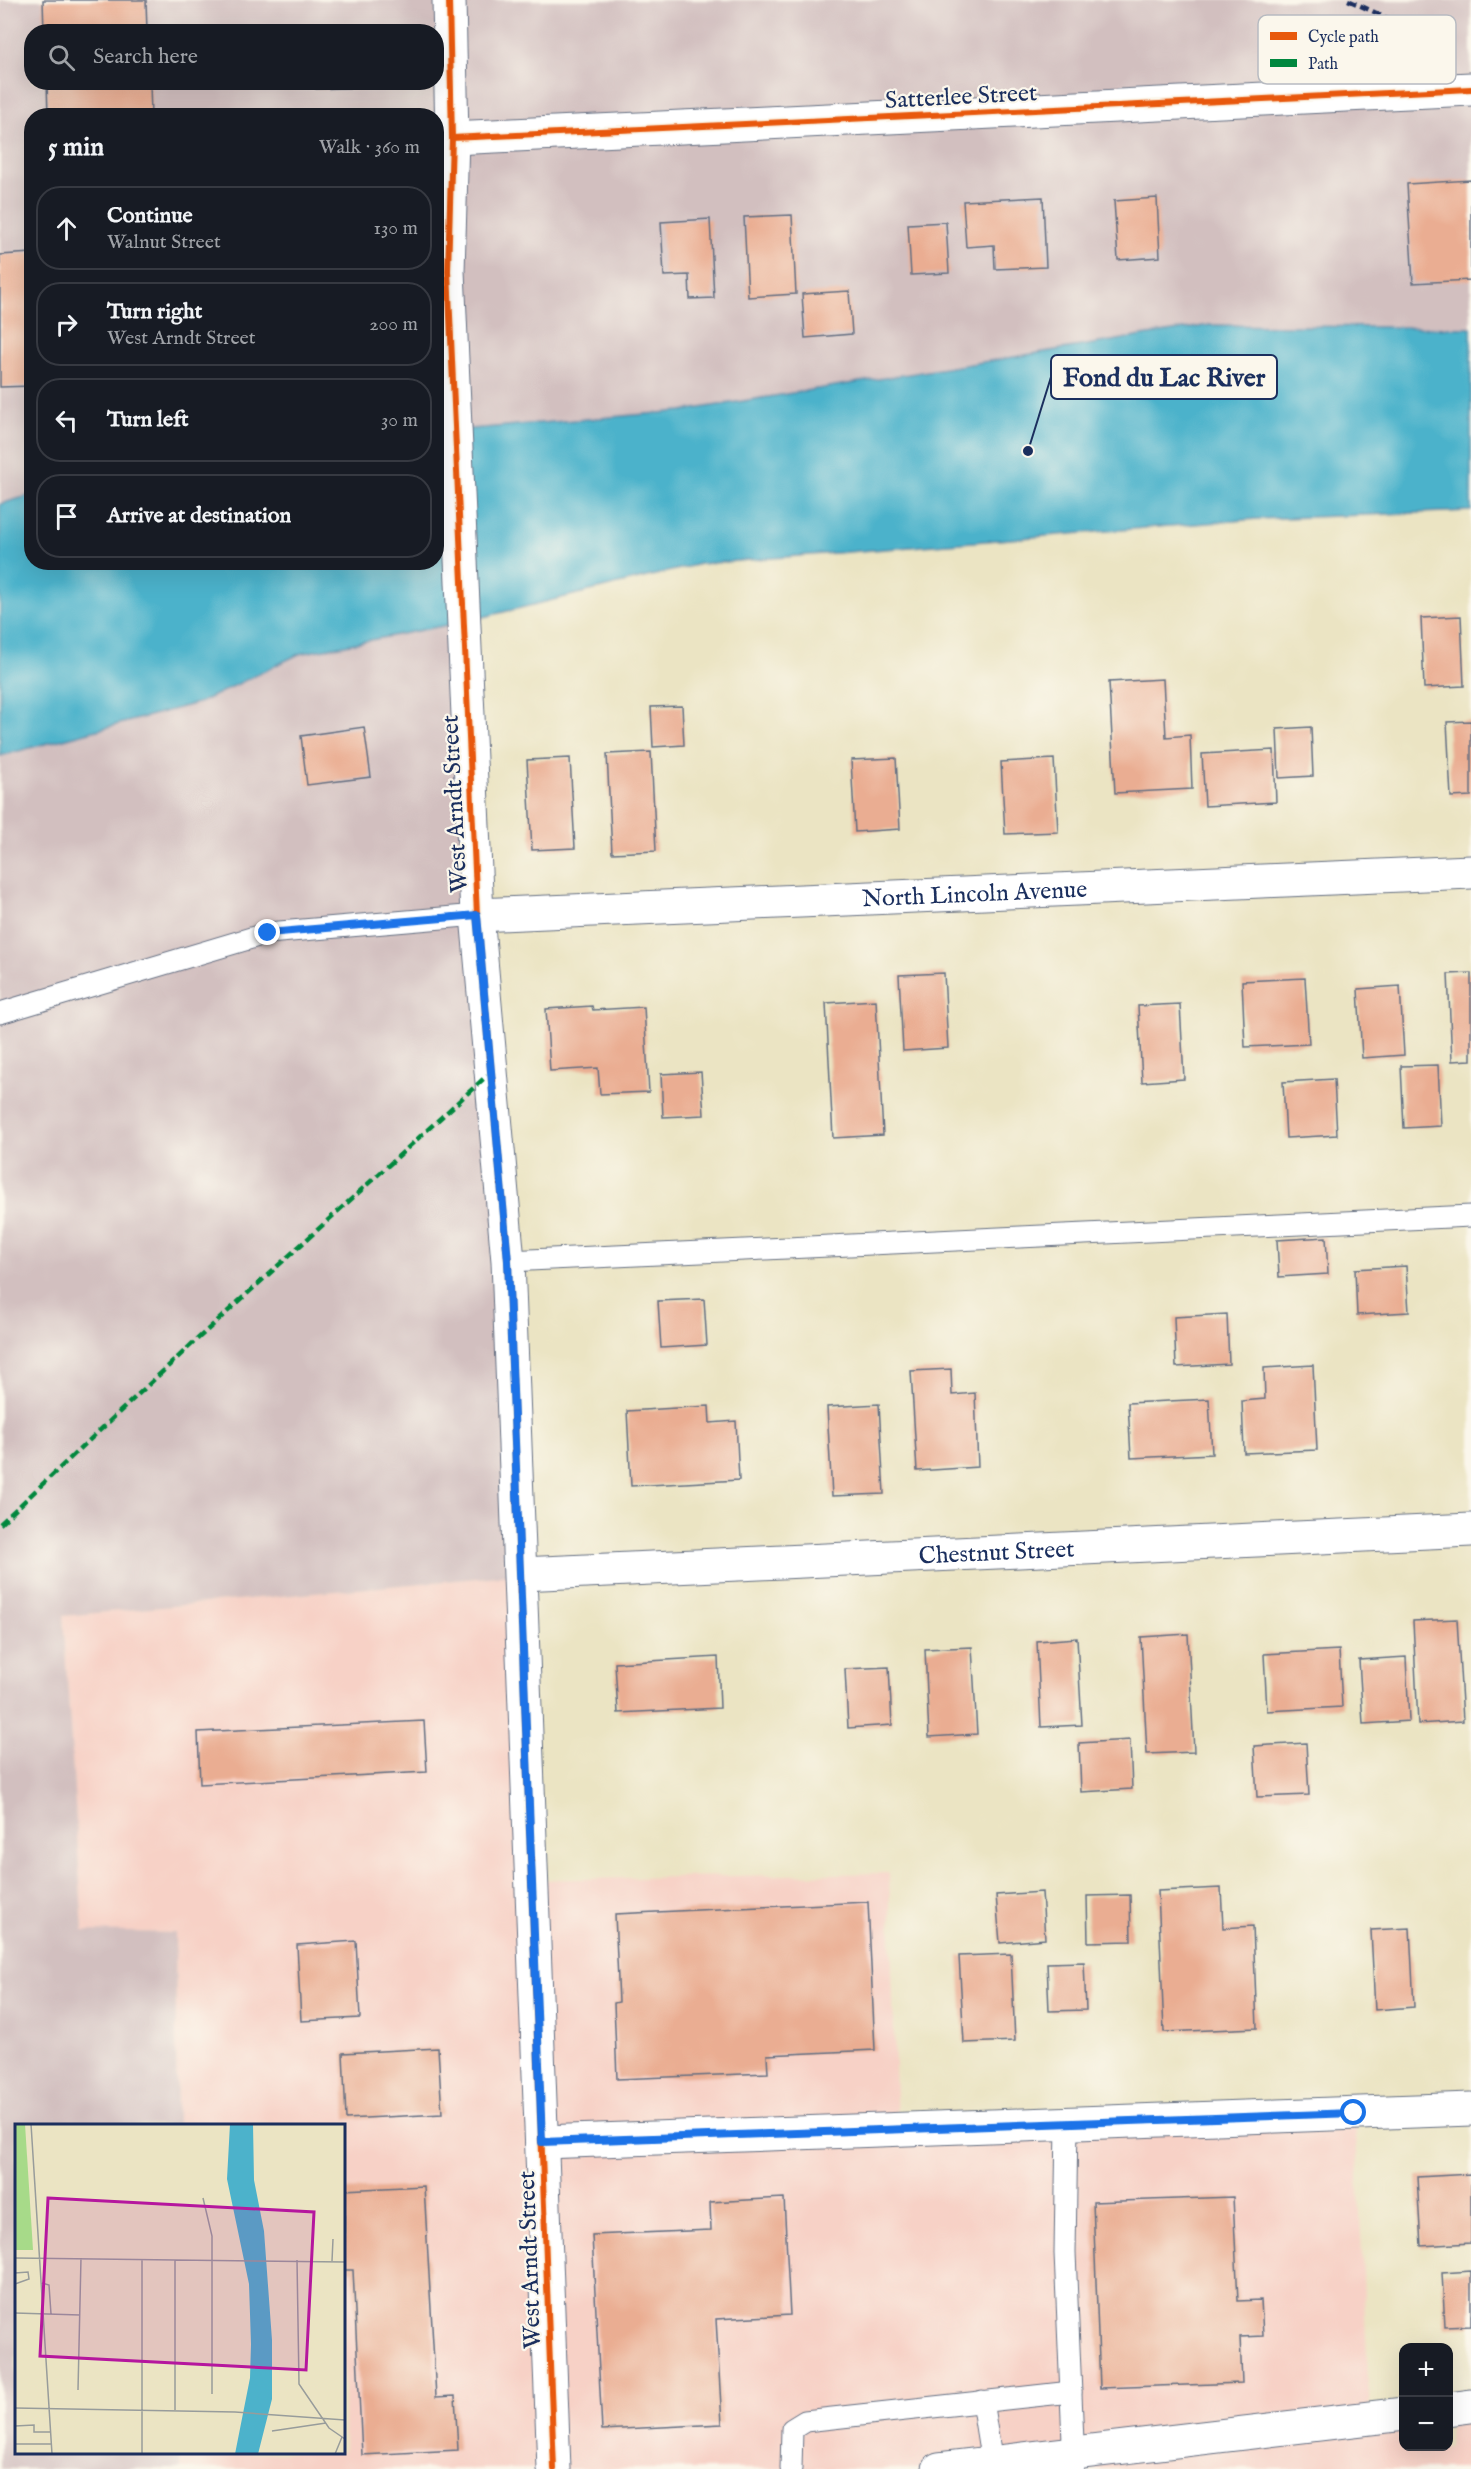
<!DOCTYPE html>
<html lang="en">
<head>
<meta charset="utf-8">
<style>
	:root { --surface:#171b24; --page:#242831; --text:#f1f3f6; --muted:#9ea1a6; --line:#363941 }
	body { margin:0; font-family:"IM FELL English",serif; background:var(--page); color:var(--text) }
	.controls { position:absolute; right:18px; bottom:18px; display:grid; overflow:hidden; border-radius:12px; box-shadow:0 6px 24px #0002 }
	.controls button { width:54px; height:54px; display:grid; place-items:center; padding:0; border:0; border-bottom:2px solid var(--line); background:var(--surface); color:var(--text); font:30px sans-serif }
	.stop { position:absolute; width:18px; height:18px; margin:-14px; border:4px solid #1a73e8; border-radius:50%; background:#fff }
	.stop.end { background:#1a73e8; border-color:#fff; box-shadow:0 2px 6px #0008 }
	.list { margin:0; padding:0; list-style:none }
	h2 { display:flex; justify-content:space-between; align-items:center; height:78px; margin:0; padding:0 24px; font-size:26px }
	h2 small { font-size:20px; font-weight:400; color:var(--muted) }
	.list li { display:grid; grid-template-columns:39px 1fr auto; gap:18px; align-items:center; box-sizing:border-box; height:84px; margin:0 12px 12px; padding:0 12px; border:2px solid var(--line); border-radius:24px }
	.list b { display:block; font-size:22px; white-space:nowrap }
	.list p { margin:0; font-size:20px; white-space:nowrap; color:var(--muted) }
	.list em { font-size:20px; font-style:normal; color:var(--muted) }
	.icon { flex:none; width:33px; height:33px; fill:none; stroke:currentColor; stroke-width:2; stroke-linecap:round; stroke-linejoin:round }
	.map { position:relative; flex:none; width:1471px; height:2469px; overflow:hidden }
	.search { position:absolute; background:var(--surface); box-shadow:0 6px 24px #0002; left:24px; top:24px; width:420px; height:66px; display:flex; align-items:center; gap:15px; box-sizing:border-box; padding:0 21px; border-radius:24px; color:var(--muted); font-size:22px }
	.panel { position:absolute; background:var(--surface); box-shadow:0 6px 24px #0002; left:24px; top:108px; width:420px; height:462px; border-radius:24px }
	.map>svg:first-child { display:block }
	.built { fill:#f7d1c6 }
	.industrial { fill:#d2bfbf; fill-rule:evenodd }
	.water { fill:#4cb2cb; stroke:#347094; stroke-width:1.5 }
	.building { fill:#eaad92 }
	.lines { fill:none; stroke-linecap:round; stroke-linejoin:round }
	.service-casing { stroke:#646e81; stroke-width:23 }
	.minor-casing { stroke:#646e81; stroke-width:35 }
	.tertiary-casing { stroke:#646e81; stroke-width:35 }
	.service { stroke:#fff; stroke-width:21 }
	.minor { stroke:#fff; stroke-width:33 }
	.tertiary { stroke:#fff; stroke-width:33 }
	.rail { stroke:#1b2f5e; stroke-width:4.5; stroke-dasharray:9 4.5; stroke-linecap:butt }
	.quiet { stroke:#00873e; stroke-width:4.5; stroke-dasharray:9 4.5; stroke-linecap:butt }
	.cycleway-casing { stroke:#fbf7ec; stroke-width:10 }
	.cycleway { stroke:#e8590c; stroke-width:6 }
	.route { stroke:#1a73e8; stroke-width:8 }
	.labels { text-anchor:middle; stroke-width:4.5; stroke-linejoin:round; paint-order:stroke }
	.street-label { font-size:24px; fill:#1b2f5e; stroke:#fbf7ec }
	.inset-road { fill:none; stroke:#989c9b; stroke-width:1.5 }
	.view { fill:#b5179e; fill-opacity:0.15; stroke:#b5179e; stroke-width:3 }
	.inset-edge { fill:none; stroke:#1b2f5e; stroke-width:3 }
	.key { fill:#fbf7ec; stroke:#b8bbc1; stroke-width:1.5 }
	.key-label { font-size:16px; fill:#1b2f5e }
	.leader { fill:none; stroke:#1b2f5e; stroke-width:2 }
	.callout-dot { fill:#1b2f5e; stroke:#fbf7ec; stroke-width:2 }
	.callout { fill:#fbf7ec; stroke:#1b2f5e; stroke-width:2 }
	.callout-label { font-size:26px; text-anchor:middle; font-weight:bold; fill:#1b2f5e }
</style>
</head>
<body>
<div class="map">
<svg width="1471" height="2469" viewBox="0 0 1471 2469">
	<rect width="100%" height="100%" fill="#fbf7ec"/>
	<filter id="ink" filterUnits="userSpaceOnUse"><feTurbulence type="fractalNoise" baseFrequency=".0167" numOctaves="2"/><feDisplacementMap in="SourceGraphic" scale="12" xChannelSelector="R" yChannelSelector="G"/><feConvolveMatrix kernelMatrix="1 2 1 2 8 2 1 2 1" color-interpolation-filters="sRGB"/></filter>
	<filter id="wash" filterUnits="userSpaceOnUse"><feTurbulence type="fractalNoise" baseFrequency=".008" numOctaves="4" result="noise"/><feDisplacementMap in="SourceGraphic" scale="24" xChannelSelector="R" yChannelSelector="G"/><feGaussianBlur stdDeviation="1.35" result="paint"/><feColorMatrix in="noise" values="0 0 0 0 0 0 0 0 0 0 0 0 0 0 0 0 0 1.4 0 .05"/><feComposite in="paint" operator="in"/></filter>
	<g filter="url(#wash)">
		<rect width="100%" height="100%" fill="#ebe4c3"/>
		<polygon class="built" points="521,1574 532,1880 889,1873 897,2128 1355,2113 1370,2417 1403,2414 1404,2446 1448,2446 1449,2409 1471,2406 1471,2469 181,2469 181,2453 344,2452 344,2126 177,2125 175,1933 83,1932 63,1616"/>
		<g class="industrial">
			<path d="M0,0H1471V328L1210,325L682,411L437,432L436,116H32L31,495L0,504ZM32,32H436V82H32Z"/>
			<polygon points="463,622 521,1574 63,1616 83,1931 175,1933 177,2125 16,2126 16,2452 181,2453 181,2469 0,2469 0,756 201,702 299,654"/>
		</g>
		<polygon class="water" points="1210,325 1471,328 1471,511 1257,519 700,564 463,622 299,654 201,702 0,756 0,504 31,495 32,562 436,562 437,432 682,411"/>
		<g id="blocks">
			<g class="building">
				<polygon points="43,0 146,0 147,32 44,32"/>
				<polygon points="47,82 150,82 151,116 48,116"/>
				<polygon points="316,82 367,82 368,87 316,89"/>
				<polygon points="1471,180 1471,280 1413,283 1407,184"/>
				<polygon points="1043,197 1046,267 995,269 994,245 966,247 963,201"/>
				<polygon points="1157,198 1160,257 1118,260 1114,201"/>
				<polygon points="792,215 796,294 748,297 744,217"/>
				<polygon points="710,219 714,298 690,299 689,275 664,276 661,222"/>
				<polygon points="946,222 949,273 911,275 908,224"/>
				<polygon points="32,253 32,386 0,387 0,255"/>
				<polygon points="849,291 852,334 805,338 802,294"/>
				<polygon points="1461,616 1464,686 1424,688 1421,618"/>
				<polygon points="1163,679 1166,737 1190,735 1192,789 1115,793 1109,682"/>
				<polygon points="682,706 684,745 653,747 651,707"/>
				<polygon points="1471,721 1471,796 1451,797 1447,722"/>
				<polygon points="364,727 371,777 307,785 301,736"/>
				<polygon points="1311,727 1313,776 1279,778 1277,729"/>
				<polygon points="1274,750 1276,802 1205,806 1202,754"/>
				<polygon points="651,752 656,851 612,853 607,754"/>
				<polygon points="570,758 575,848 532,850 527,760"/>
				<polygon points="896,758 900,829 855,832 851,760"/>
				<polygon points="1054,759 1058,832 1005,834 1001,762"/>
				<polygon points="944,973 948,1048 903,1051 899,975"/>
				<polygon points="1471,973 1471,1060 1452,1061 1448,974"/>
				<polygon points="1305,978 1309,1044 1245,1047 1242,981"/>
				<polygon points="1400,986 1404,1055 1362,1058 1358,989"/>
				<polygon points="876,1000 883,1135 833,1138 826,1003"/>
				<polygon points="1180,1004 1184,1079 1142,1082 1138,1006"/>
				<polygon points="592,1006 593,1010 644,1007 649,1092 600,1094 598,1068 550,1071 546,1009"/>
				<polygon points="1438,1065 1441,1126 1404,1128 1401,1066"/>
				<polygon points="701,1072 704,1115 663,1117 661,1074"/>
				<polygon points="1334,1079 1337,1135 1286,1138 1283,1082"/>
				<polygon points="1326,1237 1328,1274 1279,1277 1277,1240"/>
				<polygon points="1406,1266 1409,1312 1357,1315 1355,1269"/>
				<polygon points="704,1299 707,1345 661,1348 658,1301"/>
				<polygon points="1227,1314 1229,1364 1176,1367 1174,1317"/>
				<polygon points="1313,1365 1317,1450 1244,1453 1242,1401 1265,1399 1264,1368"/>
				<polygon points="951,1369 952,1395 975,1393 978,1467 917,1471 911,1371"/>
				<polygon points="1209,1399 1212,1454 1131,1458 1128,1403"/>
				<polygon points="879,1404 884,1494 832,1496 827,1407"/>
				<polygon points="709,1406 710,1423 736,1421 739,1480 631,1486 627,1411"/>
				<polygon points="1457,1619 1463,1721 1418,1724 1413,1621"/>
				<polygon points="1188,1634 1194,1752 1147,1754 1141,1637"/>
				<polygon points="1077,1638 1082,1725 1041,1727 1037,1641"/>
				<polygon points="972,1647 977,1734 929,1737 925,1649"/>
				<polygon points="1339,1650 1342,1707 1267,1711 1264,1654"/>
				<polygon points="718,1657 720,1708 618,1713 615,1663"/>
				<polygon points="1406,1657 1409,1721 1363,1724 1359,1660"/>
				<polygon points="889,1667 892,1725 848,1728 845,1669"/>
				<polygon points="424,1721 427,1772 200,1784 198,1732"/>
				<polygon points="1130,1740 1132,1789 1081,1792 1079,1743"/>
				<polygon points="1306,1743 1309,1795 1257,1797 1254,1746"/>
				<polygon points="1221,1888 1223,1928 1253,1926 1257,2028 1164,2032 1158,1891"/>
				<polygon points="1042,1892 1045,1939 1000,1943 996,1895"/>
				<polygon points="1130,1895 1131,1941 1088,1942 1087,1896"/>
				<polygon points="868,1902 875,2050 767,2055 768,2073 617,2079 614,2003 619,2002 615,1914"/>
				<polygon points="1410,1928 1414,2007 1375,2010 1371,1930"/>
				<polygon points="356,1941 360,2018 301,2021 297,1945"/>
				<polygon points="1011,1954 1015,2041 964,2043 959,1956"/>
				<polygon points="1084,1962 1086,2010 1049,2011 1047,1963"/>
				<polygon points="438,2048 442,2114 346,2119 343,2053"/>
				<polygon points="1471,2174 1471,2243 1421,2246 1417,2177"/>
				<polygon points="424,2186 436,2397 455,2396 458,2450 362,2455 353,2270 344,2270 344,2190"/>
				<polygon points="1233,2197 1238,2301 1261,2300 1263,2336 1240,2337 1242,2383 1100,2388 1093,2202"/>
				<polygon points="784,2198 790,2315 716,2319 722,2424 602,2430 592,2235 711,2230 710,2202"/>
				<polygon points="1471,2271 1471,2326 1445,2327 1442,2273"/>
			</g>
		</g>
	</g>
	<g filter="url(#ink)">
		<use href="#blocks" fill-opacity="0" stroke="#646e81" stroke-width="1.5"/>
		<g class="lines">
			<g class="service-casing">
				<g id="service">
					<polyline points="0,1013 268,933 477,915"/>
					<polyline points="508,1261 1471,1216"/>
					<polyline points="1067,2123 1065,2253 1074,2465"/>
					<polyline points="982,2401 992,2463"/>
					<polyline points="791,2469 792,2429 805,2421 1071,2392"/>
				</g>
			</g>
			<g class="minor-casing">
				<g id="minor">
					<polyline points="449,0 452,138 448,271 477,915 508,1261 554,2469"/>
					<polyline points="452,138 1471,89"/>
					<path id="s1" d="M477,915L1471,872"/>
					<path id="s2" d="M521,1574L1471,1530"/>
					<polyline points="542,2142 1471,2109"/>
				</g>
			</g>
			<g class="tertiary-casing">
				<g id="tertiary">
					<polyline points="1448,2409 1471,2406"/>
					<polyline points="939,2469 1404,2414"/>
				</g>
			</g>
			<use href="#service" class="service"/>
			<use href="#minor" class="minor"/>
			<use href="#tertiary" class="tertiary"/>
			<polyline class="rail" points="1348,0 1396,22 1448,42"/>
			<polyline class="quiet" points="0,1524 193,1343 491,1072"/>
			<g class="cycleway-casing">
				<g id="cycleway">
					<polyline points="449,0 452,138 448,271 477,915 508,1261 554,2469"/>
					<polyline points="452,138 1471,89"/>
				</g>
			</g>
			<use href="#cycleway" class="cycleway"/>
		</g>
	</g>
	<g class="lines" filter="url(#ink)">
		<polyline class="route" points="268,933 477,915 508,1261 542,2142 1354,2113"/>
	</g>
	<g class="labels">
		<g class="street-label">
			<text transform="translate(961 96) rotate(-3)" y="8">Satterlee Street</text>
			<text transform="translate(454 804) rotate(-93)" y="8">West Arndt Street</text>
			<text dy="8" stroke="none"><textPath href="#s1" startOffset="498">North Lincoln Avenue</textPath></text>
			<text dy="8" stroke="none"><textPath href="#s2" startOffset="476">Chestnut Street</textPath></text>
			<text transform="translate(529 2260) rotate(-92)" y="8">West Arndt Street</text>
		</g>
	</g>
	<g transform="translate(15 2124)">
		<rect width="330" height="330" fill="#ebe4c3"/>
		<path d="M0,0H10L18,126H0Z" fill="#a7da89"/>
		<path d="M215,0H238L239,56L249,107L257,216V275L243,330H220L235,254L236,220L234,160L212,55Z" fill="#4cb2cb"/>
		<path class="inset-road" d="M16,0L37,330M188,74L197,112V270M0,134L330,138M127,135V330M282,136L284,260L314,304L330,315M317,137L318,115M0,149L13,148L14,155L0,160M27,159L34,161L36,190M0,189L65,191M63,266L66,134M0,284L220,288L330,296M160,286V136M0,302L19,301V308H35M257,307L311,299M0,320H36M320,330L327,313"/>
		<path class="view" d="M33,74L299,88L291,246L25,232Z"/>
		<rect width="330" height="330" class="inset-edge"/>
	</g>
	<rect x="1258" y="15" width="198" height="69" rx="9" class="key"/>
	<rect x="1270" y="32" width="27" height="8" fill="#e8590c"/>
	<rect x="1270" y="59" width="27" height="8" fill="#00873e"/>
	<g class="key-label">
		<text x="1308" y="42">Cycle path</text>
		<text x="1308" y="69">Path</text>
	</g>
	<path class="leader" d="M1028 451L1051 377"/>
	<circle class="callout-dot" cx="1028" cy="451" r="6"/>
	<rect class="callout" x="1051" y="355" width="226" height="44" rx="6"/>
	<g class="callout-label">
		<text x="1164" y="386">Fond du Lac River</text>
	</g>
</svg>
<div class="controls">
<button>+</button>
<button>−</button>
</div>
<div class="stop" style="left:1354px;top:2113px"></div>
<div class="stop end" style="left:268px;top:933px"></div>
<div class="search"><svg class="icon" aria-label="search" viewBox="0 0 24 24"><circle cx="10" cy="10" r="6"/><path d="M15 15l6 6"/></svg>Search here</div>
<section class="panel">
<h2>5 min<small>Walk · 360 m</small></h2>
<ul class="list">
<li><svg class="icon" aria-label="ahead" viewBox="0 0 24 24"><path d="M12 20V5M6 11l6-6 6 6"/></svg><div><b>Continue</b><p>Walnut Street</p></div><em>130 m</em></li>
<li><svg class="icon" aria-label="right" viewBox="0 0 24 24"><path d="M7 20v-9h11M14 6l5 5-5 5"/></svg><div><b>Turn right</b><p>West Arndt Street</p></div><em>200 m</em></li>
<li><svg class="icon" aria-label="left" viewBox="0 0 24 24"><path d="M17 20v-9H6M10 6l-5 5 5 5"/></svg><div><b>Turn left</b></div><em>30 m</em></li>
<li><svg class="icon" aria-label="arrive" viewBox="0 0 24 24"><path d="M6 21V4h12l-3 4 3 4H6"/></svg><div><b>Arrive at destination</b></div></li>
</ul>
</section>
</div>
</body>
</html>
